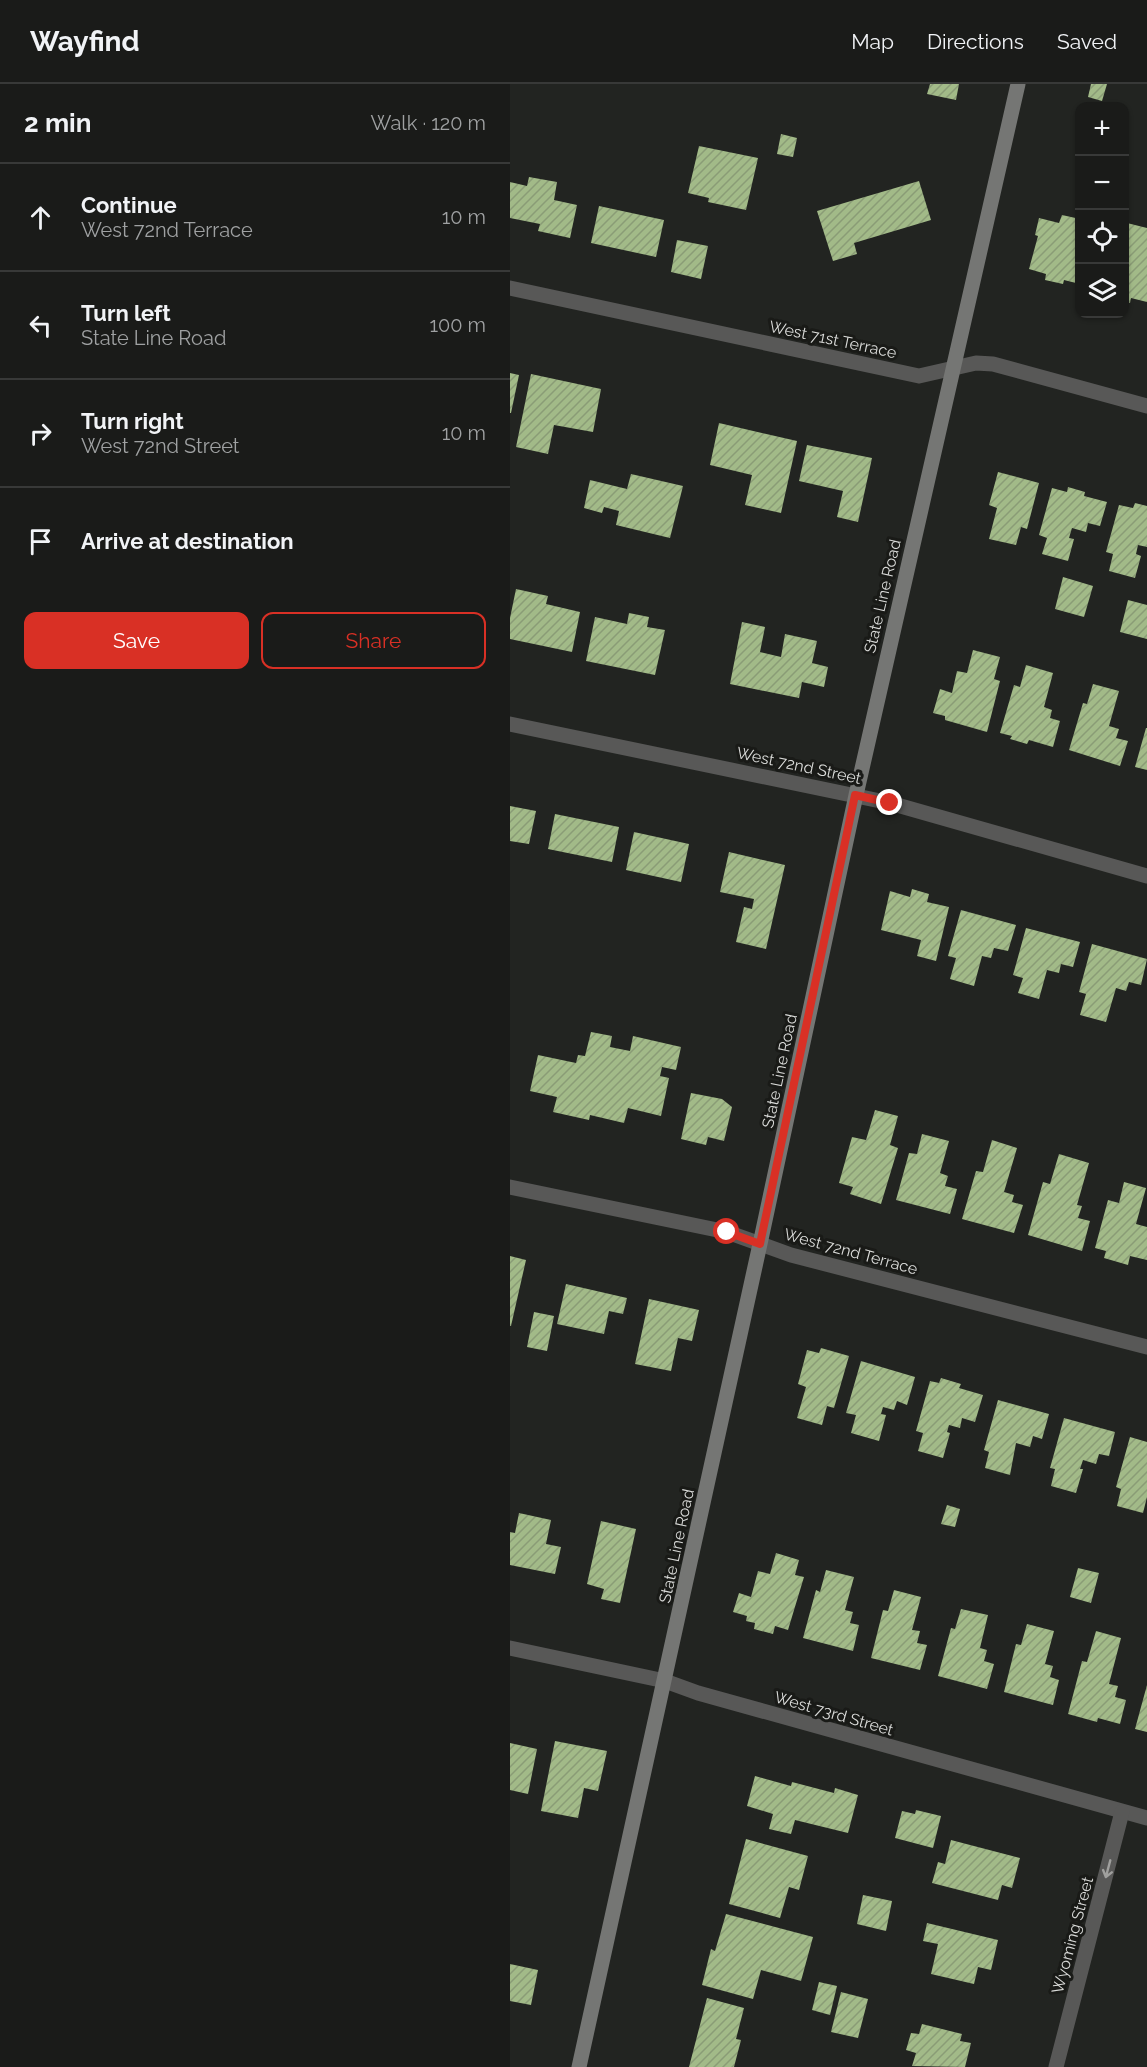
<!DOCTYPE html>
<html lang="en">
<head>
<meta charset="utf-8">
<style>
	:root { --surface:#1a1b19; --page:#232422; --text:#f1f3f6; --muted:#9fa1a2; --line:#383938; --accent:#d93025 }
	body { margin:0; font-family:Raleway,sans-serif; background:var(--page); color:var(--text) }
	.controls { position:absolute; right:18px; top:18px; display:grid; overflow:hidden; border-radius:12px; box-shadow:0 2px 4px #0004 }
	.controls button { width:54px; height:54px; display:grid; place-items:center; padding:0; border:0; border-bottom:2px solid var(--line); background:var(--surface); color:var(--text); font:30px sans-serif }
	.stop { position:absolute; width:18px; height:18px; margin:-14px; border:4px solid #d93025; border-radius:50%; background:#fff }
	.stop.end { background:#d93025; border-color:#fff; box-shadow:0 2px 6px #0008 }
	.list { margin:0; padding:0; list-style:none }
	h2 { display:flex; justify-content:space-between; align-items:center; height:78px; margin:0; padding:0 24px; font-size:26px }
	h2 small { font-size:20px; font-weight:400; color:var(--muted) }
	.list li { display:grid; grid-template-columns:39px 1fr auto; gap:18px; align-items:center; box-sizing:border-box; height:108px; padding:0 24px; border-top:2px solid var(--line) }
	.list b { display:block; font-size:22px; white-space:nowrap }
	.list p { margin:0; font-size:20px; white-space:nowrap; color:var(--muted) }
	.list em { font-size:20px; font-style:normal; color:var(--muted) }
	.actions { display:flex; gap:12px; padding:18px 24px }
	.actions a { flex:1; padding:14px 0; border:2px solid var(--accent); border-radius:12px; text-align:center; font-size:21px; color:var(--accent) }
	.actions .main { background:var(--accent); color:#fff }
	.icon { flex:none; width:33px; height:33px; fill:none; stroke:currentColor; stroke-width:2; stroke-linecap:round; stroke-linejoin:round }
	.map { position:relative; flex:none; width:637px; height:1983px; overflow:hidden }
	header { display:flex; align-items:center; gap:36px; box-sizing:border-box; height:84px; padding:0 30px; background:var(--surface); border-bottom:2px solid var(--line) }
	header strong { font-size:28px }
	nav { display:flex; gap:33px; margin-inline-start:auto; font-size:21px }
	main { display:flex }
	aside { flex:1; background:var(--surface) }
	.map>svg:first-child { display:block }
	.building { fill:url(#building-hatch) }
	.lines { fill:none; stroke-linecap:round; stroke-linejoin:round }
	.street { stroke:#585857; stroke-width:15 }
	.secondary { stroke:#757674; stroke-width:15 }
	.oneway { stroke:#a0a09e }
	.route { stroke:#d93025; stroke-width:8 }
	.labels { text-anchor:middle; stroke-width:6; stroke-linejoin:round; paint-order:stroke }
	.street-label { font-size:16px; fill:#dadbd9; stroke:#191a17 }
</style>
</head>
<body>
<header>
<strong>Wayfind</strong>
<nav><a>Map</a><a>Directions</a><a>Saved</a></nav>
</header>
<main>
<aside>
<h2>2 min<small>Walk · 120 m</small></h2>
<ul class="list">
<li><svg class="icon" aria-label="ahead" viewBox="0 0 24 24"><path d="M12 20V5M6 11l6-6 6 6"/></svg><div><b>Continue</b><p>West 72nd Terrace</p></div><em>10 m</em></li>
<li><svg class="icon" aria-label="left" viewBox="0 0 24 24"><path d="M17 20v-9H6M10 6l-5 5 5 5"/></svg><div><b>Turn left</b><p>State Line Road</p></div><em>100 m</em></li>
<li><svg class="icon" aria-label="right" viewBox="0 0 24 24"><path d="M7 20v-9h11M14 6l5 5-5 5"/></svg><div><b>Turn right</b><p>West 72nd Street</p></div><em>10 m</em></li>
<li><svg class="icon" aria-label="arrive" viewBox="0 0 24 24"><path d="M6 21V4h12l-3 4 3 4H6"/></svg><div><b>Arrive at destination</b></div></li>
</ul>
<div class="actions"><a class="main">Save</a><a>Share</a></div>
</aside>
<div class="map">
<svg width="637" height="1983" viewBox="0 0 637 1983">
	<defs>
		<pattern id="building-hatch" width="6" height="6" patternUnits="userSpaceOnUse" patternTransform="scale(1.5)"><rect width="6" height="6" fill="#a2ba88"/><path d="M-1 1l2-2M0 6l6-6M5 7l2-2" fill="none" stroke="#8a9c76"/></pattern>
	</defs>
	<rect width="100%" height="100%" fill="#222421"/>
	<g class="building">
		<polygon points="420,0 449,0 446,16 417,10"/>
		<polygon points="581,0 597,0 592,17 578,13"/>
		<polygon points="271,50 287,54 283,73 267,70"/>
		<polygon points="189,62 248,74 236,126 198,118 199,114 178,109"/>
		<polygon points="19,93 47,98 44,116 67,121 60,154 28,147 30,140 0,134 0,98 17,102"/>
		<polygon points="409,97 421,136 344,159 347,170 323,177 307,127"/>
		<polygon points="89,122 154,136 146,173 81,159"/>
		<polygon points="552,131 570,135 570,200 554,196 553,200 535,196 536,190 519,185 528,152 525,151 529,134 549,139"/>
		<polygon points="617,139 637,144 637,218 621,214 620,219 614,217 614,148"/>
		<polygon points="167,156 198,162 191,195 161,188"/>
		<polygon points="0,289 9,291 1,329 0,329"/>
		<polygon points="21,290 91,305 83,348 44,341 38,370 6,363"/>
		<polygon points="209,339 287,357 271,429 235,421 242,391 200,381"/>
		<polygon points="297,361 362,374 348,438 327,433 333,407 289,397"/>
		<polygon points="488,388 529,399 517,445 511,443 506,461 479,455 487,424 479,421"/>
		<polygon points="121,390 173,402 160,454 106,441 109,427 94,423 92,429 74,424 80,396 117,405"/>
		<polygon points="558,403 575,408 574,412 597,418 590,442 578,439 576,448 562,444 559,454 564,455 558,477 532,470 537,454 529,451 542,404 557,408"/>
		<polygon points="625,419 637,422 637,463 628,461 626,470 631,472 625,494 599,487 603,470 596,468 609,421 623,424"/>
		<polygon points="553,493 583,502 574,533 545,525"/>
		<polygon points="6,505 38,512 36,520 70,528 62,568 0,555 0,534"/>
		<polygon points="618,516 637,521 637,555 610,548"/>
		<polygon points="119,529 139,533 137,543 155,546 145,591 76,577 85,533 117,540"/>
		<polygon points="232,538 255,543 250,568 271,573 275,550 307,557 302,579 318,583 314,603 292,598 289,614 220,600"/>
		<polygon points="463,566 490,573 484,595 490,597 477,648 435,636 435,632 423,629 430,605 442,609 447,587 457,589"/>
		<polygon points="516,581 543,589 534,623 542,626 540,634 550,637 543,663 519,656 517,660 500,655 502,652 490,649 504,601 510,603"/>
		<polygon points="583,600 609,607 599,642 609,645 606,654 618,657 610,682 559,666 573,619 577,620"/>
		<polygon points="636,644 637,644 637,686 625,683"/>
		<polygon points="0,722 26,727 19,760 0,757"/>
		<polygon points="45,730 109,743 102,778 38,765"/>
		<polygon points="124,748 179,760 171,798 116,786"/>
		<polygon points="219,768 275,781 256,865 226,858 234,823 242,825 244,815 210,808"/>
		<polygon points="402,805 419,810 417,818 439,823 426,877 407,872 411,856 371,846 380,807 400,813"/>
		<polygon points="451,826 506,841 498,867 484,864 481,874 472,872 464,902 440,895 446,874 438,872"/>
		<polygon points="516,844 570,858 563,883 551,880 549,889 537,886 529,915 508,909 513,894 503,891"/>
		<polygon points="582,860 637,875 631,901 619,898 616,907 606,904 596,938 570,931 576,910 569,908"/>
		<polygon points="81,948 102,952 100,963 120,967 123,952 171,963 166,986 152,983 150,992 159,994 151,1032 118,1024 114,1039 80,1031 79,1036 43,1028 47,1013 20,1007 28,971 66,979 68,971 75,972"/>
		<polygon points="181,1009 212,1015 222,1023 214,1057 198,1053 196,1061 171,1055"/>
		<polygon points="365,1026 388,1032 380,1061 388,1064 371,1120 340,1110 343,1103 329,1099 342,1053 356,1056"/>
		<polygon points="412,1050 439,1057 430,1089 438,1092 435,1102 447,1105 440,1130 386,1116 399,1069 407,1070"/>
		<polygon points="482,1056 507,1064 494,1108 504,1111 502,1118 513,1121 504,1149 452,1135 466,1087 473,1088"/>
		<polygon points="549,1070 579,1079 567,1121 572,1122 568,1134 580,1137 572,1167 518,1151 533,1098 540,1100"/>
		<polygon points="614,1098 636,1104 626,1140 637,1143 637,1176 620,1172 618,1181 594,1174 596,1167 585,1164 598,1116 609,1119"/>
		<polygon points="0,1172 16,1176 1,1242 0,1242"/>
		<polygon points="56,1200 117,1214 113,1230 99,1227 94,1250 47,1240"/>
		<polygon points="139,1215 189,1226 182,1257 168,1254 161,1287 125,1280"/>
		<polygon points="24,1228 44,1232 37,1267 17,1263"/>
		<polygon points="311,1264 339,1272 324,1324 317,1322 312,1341 287,1334 296,1303 288,1300 297,1266 309,1269"/>
		<polygon points="351,1277 405,1293 397,1321 387,1317 384,1326 373,1323 371,1330 376,1331 369,1357 341,1349 346,1331 336,1329"/>
		<polygon points="431,1294 451,1300 449,1304 473,1311 465,1338 452,1334 450,1344 439,1341 437,1348 440,1349 433,1374 408,1367 413,1349 406,1347 420,1297 429,1299"/>
		<polygon points="488,1316 539,1330 532,1355 523,1352 520,1363 506,1359 500,1391 475,1384 479,1368 474,1366"/>
		<polygon points="554,1334 605,1348 599,1372 589,1370 586,1380 573,1376 570,1385 573,1385 566,1409 541,1402 545,1385 540,1384"/>
		<polygon points="620,1353 637,1358 637,1413 633,1429 607,1422 611,1405 606,1403"/>
		<polygon points="437,1421 450,1425 445,1443 431,1440"/>
		<polygon points="9,1429 41,1436 36,1460 51,1463 45,1490 0,1481 0,1448 5,1449"/>
		<polygon points="91,1437 126,1445 110,1519 91,1515 94,1505 77,1500"/>
		<polygon points="266,1469 289,1476 285,1491 294,1493 278,1546 265,1542 263,1550 244,1545 245,1539 236,1537 237,1532 223,1528 229,1509 241,1513 248,1487 260,1490"/>
		<polygon points="568,1484 589,1489 581,1519 560,1513"/>
		<polygon points="316,1486 344,1493 335,1526 343,1528 340,1539 349,1541 343,1567 293,1554 306,1506 310,1508"/>
		<polygon points="384,1506 411,1513 402,1546 410,1547 407,1559 417,1561 410,1586 361,1574 373,1526 378,1527"/>
		<polygon points="451,1525 478,1531 470,1564 477,1566 474,1577 484,1580 477,1605 428,1592 441,1544 445,1545"/>
		<polygon points="517,1540 544,1547 535,1580 543,1582 540,1593 549,1596 543,1621 494,1608 506,1560 511,1561"/>
		<polygon points="586,1547 611,1554 599,1600 608,1602 605,1613 616,1616 610,1640 588,1634 587,1638 558,1630 572,1577 577,1578"/>
		<polygon points="637,1601 637,1648 625,1645"/>
		<polygon points="45,1657 97,1667 88,1707 74,1704 68,1734 31,1727"/>
		<polygon points="0,1659 27,1665 18,1710 0,1706"/>
		<polygon points="245,1692 281,1702 282,1698 324,1709 325,1704 348,1711 338,1749 285,1736 281,1750 259,1745 263,1730 237,1722"/>
		<polygon points="406,1726 431,1732 423,1764 385,1754 392,1727 405,1730"/>
		<polygon points="236,1755 298,1772 289,1806 279,1803 270,1834 219,1820"/>
		<polygon points="441,1756 510,1774 502,1804 492,1801 488,1816 422,1799 428,1778 435,1780"/>
		<polygon points="353,1811 382,1817 376,1847 347,1840"/>
		<polygon points="216,1830 303,1853 291,1897 251,1886 243,1915 192,1901 201,1865 205,1867"/>
		<polygon points="417,1839 488,1856 481,1886 468,1883 464,1900 421,1890 428,1860 413,1857"/>
		<polygon points="0,1880 28,1886 21,1921 0,1917"/>
		<polygon points="309,1898 327,1902 320,1931 302,1926"/>
		<polygon points="331,1908 358,1915 348,1954 321,1948"/>
		<polygon points="197,1914 234,1924 226,1955 231,1956 224,1983 179,1983"/>
		<polygon points="412,1940 452,1950 450,1957 461,1959 455,1983 402,1982 406,1969 396,1966 401,1949 409,1950"/>
	</g>
	<g class="lines">
		<g class="street">
			<polyline points="0,204 409,292 466,279 483,280 637,322"/>
			<polyline points="0,640 380,719 637,792"/>
			<polyline points="0,1103 217,1148 281,1171 637,1263"/>
			<polyline points="0,1564 155,1597 188,1609 637,1734"/>
			<polyline points="546,1983 612,1728"/>
		</g>
		<polyline class="secondary" points="69,1983 250,1160 346,711 508,0"/>
	</g>
	<defs><path id="oneway-shaft" d="M-6 0H5M1.5-3L5.5 0L1.5 3" fill="none" stroke-width="1.6" stroke-linecap="round" stroke-linejoin="round" transform="scale(1.5)"/></defs>
	<use class="oneway" href="#oneway-shaft" transform="translate(598 1785) rotate(105)"/>
	<g class="lines">
		<polyline class="route" points="217,1148 250,1160 345,711 380,719"/>
	</g>
	<g class="labels">
		<g class="street-label">
			<text transform="translate(323 255) rotate(12)" y="6">West 71st Terrace</text>
			<text transform="translate(372 512) rotate(-77)" y="6">State Line Road</text>
			<text transform="translate(289 681) rotate(12)" y="6">West 72nd Street</text>
			<text transform="translate(269 987) rotate(-78)" y="6">State Line Road</text>
			<text transform="translate(341 1167) rotate(15)" y="6">West 72nd Terrace</text>
			<text transform="translate(166 1462) rotate(-78)" y="6">State Line Road</text>
			<text transform="translate(324 1629) rotate(16)" y="6">West 73rd Street</text>
			<text transform="translate(562 1851) rotate(-75)" y="6">Wyoming Street</text>
		</g>
	</g>
</svg>
<div class="controls">
<button>+</button>
<button>−</button>
<button><svg class="icon" aria-label="locate" viewBox="0 0 24 24"><circle cx="12" cy="12" r="6"/><path d="M12 2v4M12 18v4M2 12h4M18 12h4"/></svg></button>
<button><svg class="icon" aria-label="layers" viewBox="0 0 24 24"><path d="M12 4l9 5-9 5-9-5zM3 14l9 5 9-5"/></svg></button>
</div>
<div class="stop" style="left:217px;top:1148px"></div>
<div class="stop end" style="left:380px;top:719px"></div>
</div>
</main>
</body>
</html>
